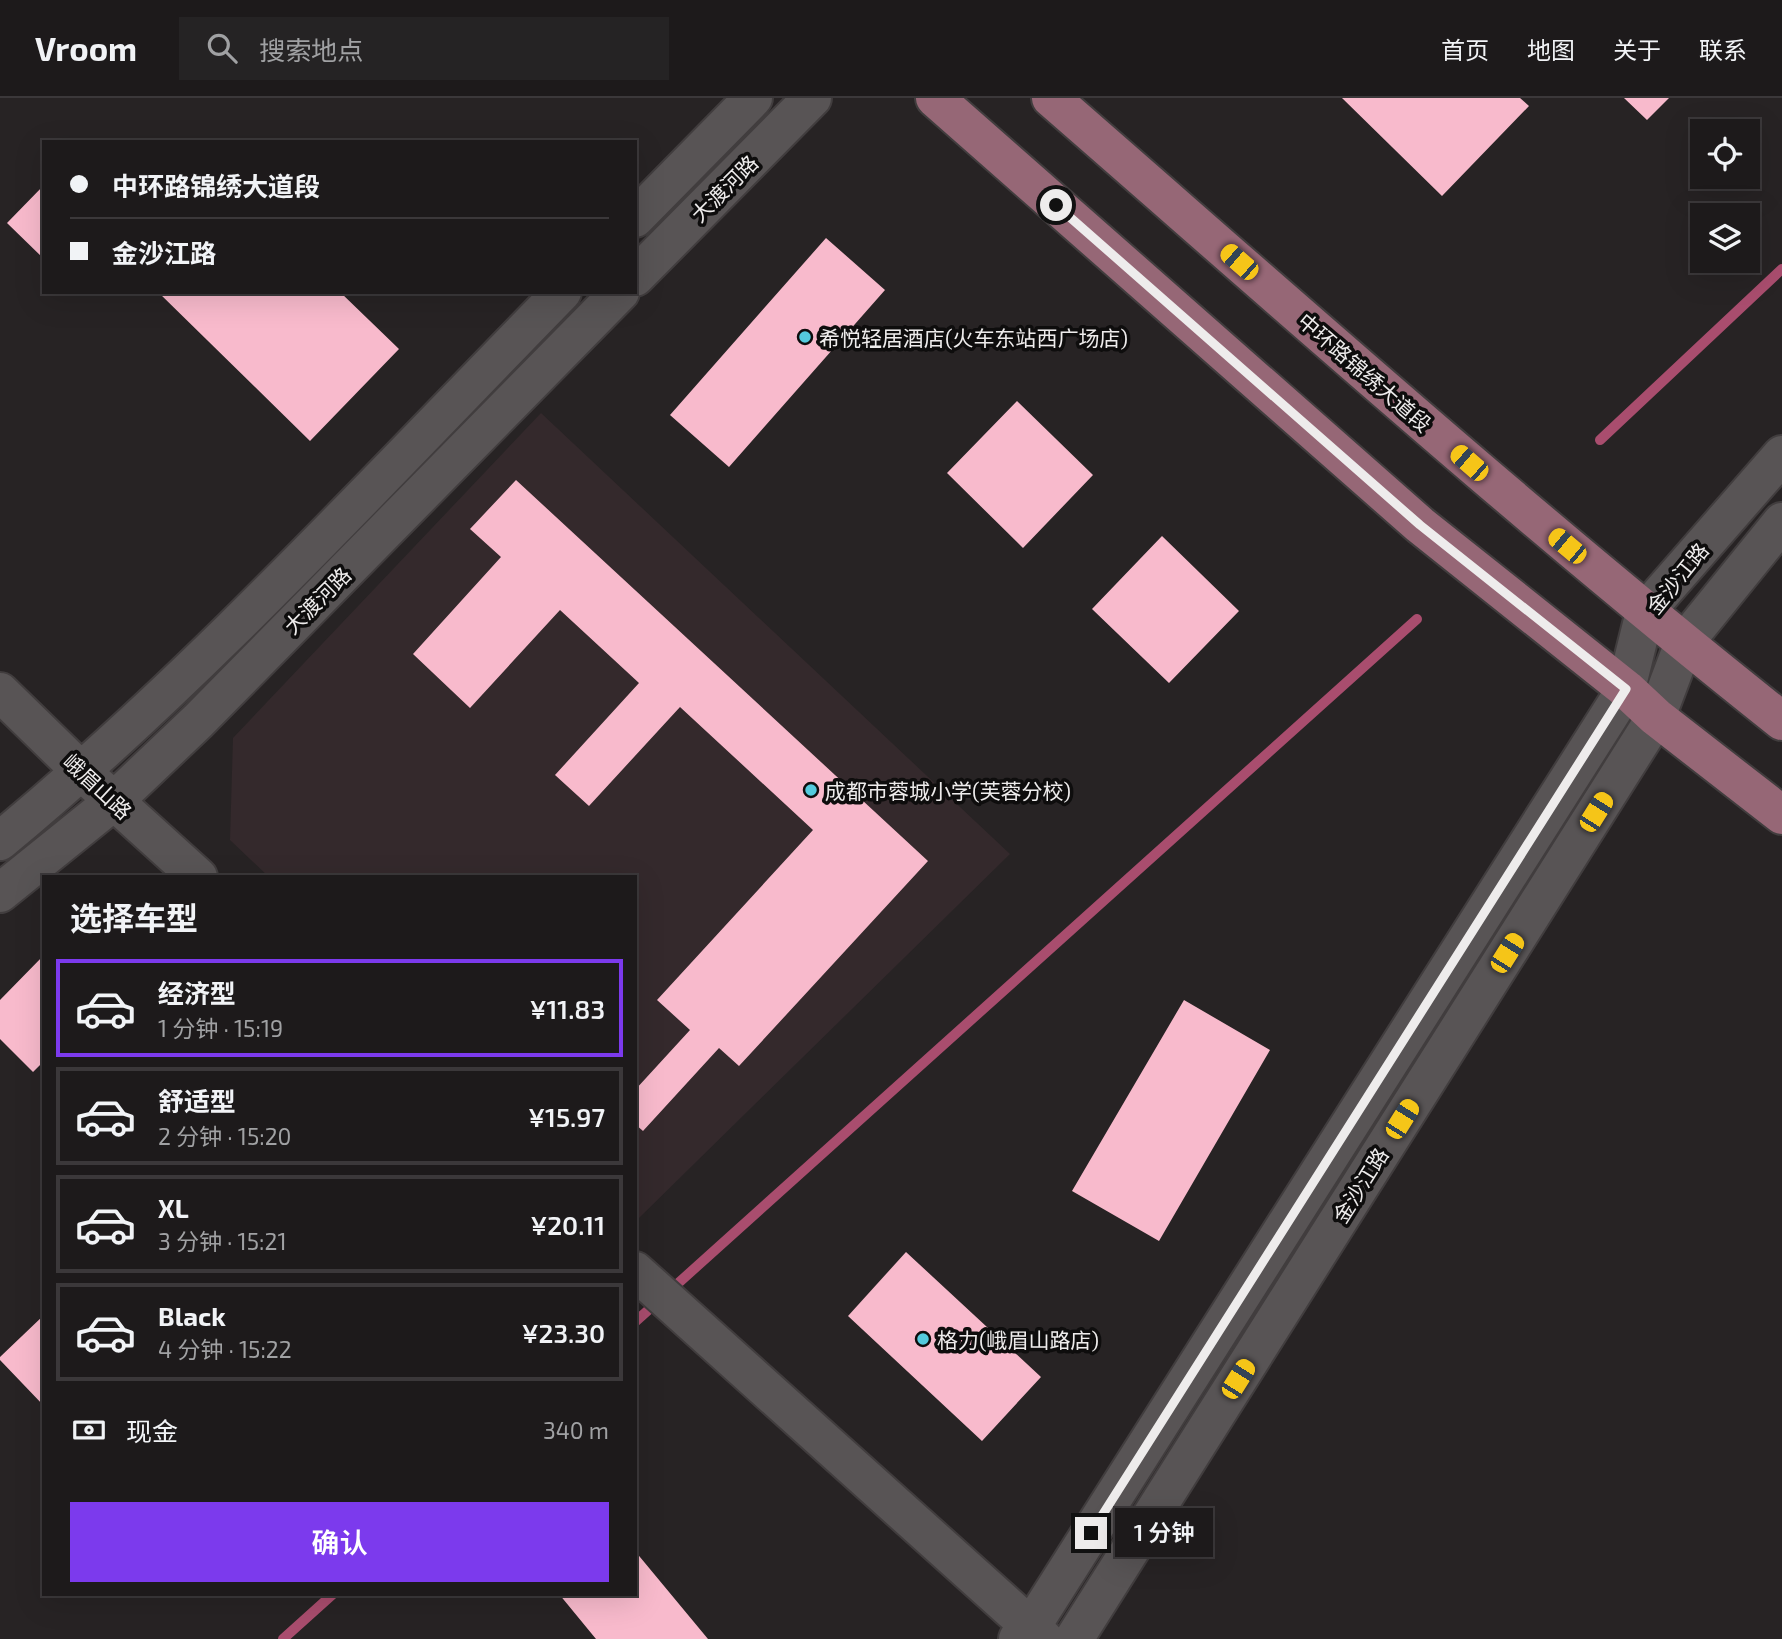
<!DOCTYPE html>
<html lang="zh">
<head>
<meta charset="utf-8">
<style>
  body { margin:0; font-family:"Exo 2","Noto Sans SC",sans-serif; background:#252324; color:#f1f3f6; height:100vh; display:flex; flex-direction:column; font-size:26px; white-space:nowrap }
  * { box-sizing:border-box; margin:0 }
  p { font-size:23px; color:#a0a1a3 }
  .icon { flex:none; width:38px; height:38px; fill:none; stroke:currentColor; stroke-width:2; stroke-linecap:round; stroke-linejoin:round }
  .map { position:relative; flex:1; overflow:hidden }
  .side { position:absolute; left:42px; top:777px; width:595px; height:721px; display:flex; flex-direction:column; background:#1d1a1b; border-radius:0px; box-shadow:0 7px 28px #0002,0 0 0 2px #3b383a }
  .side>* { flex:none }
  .hud { position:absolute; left:42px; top:42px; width:595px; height:154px; border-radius:0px; box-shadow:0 7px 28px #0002,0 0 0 2px #3b383a; display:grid; align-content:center; height:154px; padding:0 28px; background:#1d1a1b }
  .tools { position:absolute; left:1690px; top:21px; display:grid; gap:14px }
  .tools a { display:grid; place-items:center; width:70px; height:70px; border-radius:0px; background:#1d1a1b; box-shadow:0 7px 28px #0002,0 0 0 2px #3b383a; font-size:35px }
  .end { position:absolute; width:32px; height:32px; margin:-16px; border:9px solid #eeecec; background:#111; box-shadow:0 0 0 4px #111 }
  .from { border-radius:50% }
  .bubble { position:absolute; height:49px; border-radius:0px; background:#1d1a1b; box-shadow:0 7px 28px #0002,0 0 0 2px #3b383a; font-size:23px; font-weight:600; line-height:49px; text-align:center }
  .car { position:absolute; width:21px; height:42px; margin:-21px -10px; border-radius:9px; box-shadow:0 0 5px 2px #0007; background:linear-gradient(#f5c518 24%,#345 0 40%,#f5c518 0 76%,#345 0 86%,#f5c518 0) }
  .hud b { display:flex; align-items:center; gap:24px; height:66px; font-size:26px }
  .hud b+b { border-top:2px solid #3b383a }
  .hud i { width:18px; height:18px; background:#f1f3f6 }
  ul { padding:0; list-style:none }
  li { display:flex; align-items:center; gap:21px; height:98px; margin:0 14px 10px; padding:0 14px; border:4px solid #3b383a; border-radius:0px }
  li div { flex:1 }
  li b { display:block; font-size:26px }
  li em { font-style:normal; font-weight:600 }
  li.active { border-color:#7c3aed }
  li>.icon { width:63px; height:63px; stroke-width:1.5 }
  h2 { padding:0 28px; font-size:32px; line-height:84px }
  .pay { display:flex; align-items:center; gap:18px; height:77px; padding:0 28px; font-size:26px }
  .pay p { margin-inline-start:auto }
  .primary-button { display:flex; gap:14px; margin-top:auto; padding:14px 28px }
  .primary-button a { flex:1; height:80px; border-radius:0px; background:#7c3aed; color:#fff; font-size:28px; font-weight:600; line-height:80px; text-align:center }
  header { display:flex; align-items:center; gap:42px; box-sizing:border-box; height:98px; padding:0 35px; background:#1d1a1b; border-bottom:2px solid #3b383a }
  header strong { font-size:33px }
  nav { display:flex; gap:38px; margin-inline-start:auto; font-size:24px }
  .search { width:490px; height:63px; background:#252324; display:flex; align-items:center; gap:18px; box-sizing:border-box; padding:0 24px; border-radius:0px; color:#a0a1a3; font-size:26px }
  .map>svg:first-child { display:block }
  .built { fill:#34292c }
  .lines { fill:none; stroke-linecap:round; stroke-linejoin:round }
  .stream { stroke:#a94d6e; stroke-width:10 }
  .building { fill:#f8bacc }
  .tertiary-casing { stroke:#413d3e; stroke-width:42 }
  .primary-casing { stroke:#413d3e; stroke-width:42 }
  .tertiary { stroke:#585455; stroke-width:38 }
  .primary { stroke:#966776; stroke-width:38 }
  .route { stroke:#eeecec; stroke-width:9 }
  .poi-dot { fill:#54cadd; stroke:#0e0d0d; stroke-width:2.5 }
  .labels { text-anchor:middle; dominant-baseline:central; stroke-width:7; stroke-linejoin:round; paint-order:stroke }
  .street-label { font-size:21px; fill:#eeecec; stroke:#0e0d0d }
  .poi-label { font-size:21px; fill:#eeecec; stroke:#0e0d0d; text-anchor:start }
</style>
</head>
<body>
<header>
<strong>Vroom</strong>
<div class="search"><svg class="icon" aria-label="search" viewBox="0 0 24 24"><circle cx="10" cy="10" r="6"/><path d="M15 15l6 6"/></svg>搜索地点</div>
<nav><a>首页</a><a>地图</a><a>关于</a><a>联系</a></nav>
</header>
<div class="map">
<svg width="1782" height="1541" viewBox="0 0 1782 1541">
  <rect width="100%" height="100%" fill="#272324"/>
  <path class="built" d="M541,315L1010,756L639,1120L635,1117V779H269L230,742L233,640Z"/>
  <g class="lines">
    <path class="stream" d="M1600,342L1782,171
      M635,1224L1417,521
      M283,1541L333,1496"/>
  </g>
  <path class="building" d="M1342,0H1520L1529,8L1442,98Z
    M1624,0H1669L1647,22Z
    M44,87V161L7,125Z
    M826,140L885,192L729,369L670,317Z
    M158,194H340L399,251L310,343Z
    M1017,303L1093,377L1023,450L947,375Z
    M516,382L928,763L739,968L719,950L643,1033L635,1026V992L690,932L657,902L813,732L680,609L589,708L555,677L639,585L560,512L470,610L413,556L501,459L470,431Z
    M1162,438L1239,513L1169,585L1092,511Z
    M44,857V963L33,974L0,941V902Z
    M1184,902L1270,952L1159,1143L1072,1093Z
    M906,1154L1041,1279L982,1343L848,1218Z
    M44,1217V1308L0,1262V1259Z
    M635,1453L708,1541H596L559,1496H635Z"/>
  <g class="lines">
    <defs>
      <path id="tertiary" d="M635,120L753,0
        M635,179L812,0
        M0,594L82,674L198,779
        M0,743C201,576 379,381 562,194
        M0,795L114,703L198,623L620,194
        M635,1173L1044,1541
        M1018,1541L1031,1529L1626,591L1645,514L1782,357
        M1074,1541L1656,619L1684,545L1782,424"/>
      <path id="primary" d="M935,0L1420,427L1626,591L1656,619L1782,717
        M1051,0C1292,210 1531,424 1782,623"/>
    </defs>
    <use href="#tertiary" class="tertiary-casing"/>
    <use href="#primary" class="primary-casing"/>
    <use href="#tertiary" class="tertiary"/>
    <use href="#primary" class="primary"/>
  </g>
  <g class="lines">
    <path class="route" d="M1056,107L1420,427L1626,591L1091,1435"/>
  </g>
  <g class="poi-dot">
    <circle cx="805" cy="239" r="7"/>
    <circle cx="811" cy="692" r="7"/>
    <circle cx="923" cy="1241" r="7"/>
  </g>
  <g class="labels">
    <g class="street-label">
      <text transform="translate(724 90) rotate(-45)">大渡河路</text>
      <text transform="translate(1365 274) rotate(41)">中环路锦绣大道段</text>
      <text transform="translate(1677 480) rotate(-51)">金沙江路</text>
      <text transform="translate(317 502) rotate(-45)">大渡河路</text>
      <text transform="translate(98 688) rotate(43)">峨眉山路</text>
      <text transform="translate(1360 1087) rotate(-58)">金沙江路</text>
    </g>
    <g class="poi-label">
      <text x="819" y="239">希悦轻居酒店(火车东站西广场店)</text>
      <text x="825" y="692">成都市蓉城小学(芙蓉分校)</text>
      <text x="937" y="1241">格力(峨眉山路店)</text>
    </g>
  </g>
</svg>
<div class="tools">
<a><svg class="icon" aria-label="locate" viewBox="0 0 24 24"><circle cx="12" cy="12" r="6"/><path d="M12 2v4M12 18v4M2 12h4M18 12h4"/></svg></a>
<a><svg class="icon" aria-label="layers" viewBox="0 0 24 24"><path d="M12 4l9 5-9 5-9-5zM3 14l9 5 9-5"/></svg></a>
</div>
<i class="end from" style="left:1056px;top:107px"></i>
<i class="end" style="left:1091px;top:1435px"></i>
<div class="bubble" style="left:1115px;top:1410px;width:98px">1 分钟</div>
<i class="car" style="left:1239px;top:164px;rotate:311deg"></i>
<i class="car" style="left:1469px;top:365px;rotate:311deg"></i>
<i class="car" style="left:1567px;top:448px;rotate:310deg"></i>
<i class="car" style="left:1596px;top:714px;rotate:32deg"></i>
<i class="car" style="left:1507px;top:855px;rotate:32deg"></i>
<i class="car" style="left:1402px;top:1021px;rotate:32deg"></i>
<i class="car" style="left:1238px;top:1281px;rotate:32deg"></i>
<div class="hud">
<b><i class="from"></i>中环路锦绣大道段</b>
<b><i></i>金沙江路</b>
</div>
<section class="side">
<h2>选择车型</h2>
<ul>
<li class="active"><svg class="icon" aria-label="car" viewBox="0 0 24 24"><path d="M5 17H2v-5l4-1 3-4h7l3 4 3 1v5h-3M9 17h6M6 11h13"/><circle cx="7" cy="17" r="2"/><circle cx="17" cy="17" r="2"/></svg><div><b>经济型</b><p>1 分钟 · 15:19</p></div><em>¥11.83</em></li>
<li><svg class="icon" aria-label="car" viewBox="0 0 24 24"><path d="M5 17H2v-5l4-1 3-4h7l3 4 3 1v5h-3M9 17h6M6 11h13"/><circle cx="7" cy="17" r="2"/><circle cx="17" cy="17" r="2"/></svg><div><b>舒适型</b><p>2 分钟 · 15:20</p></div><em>¥15.97</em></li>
<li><svg class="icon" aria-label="car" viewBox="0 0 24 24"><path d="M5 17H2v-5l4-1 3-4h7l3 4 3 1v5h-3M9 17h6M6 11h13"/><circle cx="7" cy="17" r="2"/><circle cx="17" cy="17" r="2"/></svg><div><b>XL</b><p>3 分钟 · 15:21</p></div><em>¥20.11</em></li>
<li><svg class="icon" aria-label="car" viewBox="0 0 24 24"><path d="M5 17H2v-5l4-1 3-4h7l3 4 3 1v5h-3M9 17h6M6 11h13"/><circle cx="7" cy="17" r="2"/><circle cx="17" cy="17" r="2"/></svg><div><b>Black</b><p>4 分钟 · 15:22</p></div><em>¥23.30</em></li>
</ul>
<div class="pay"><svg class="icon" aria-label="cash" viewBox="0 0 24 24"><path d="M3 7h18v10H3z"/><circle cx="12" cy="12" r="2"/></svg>现金<p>340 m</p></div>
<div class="primary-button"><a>确认</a></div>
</section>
</div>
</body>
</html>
